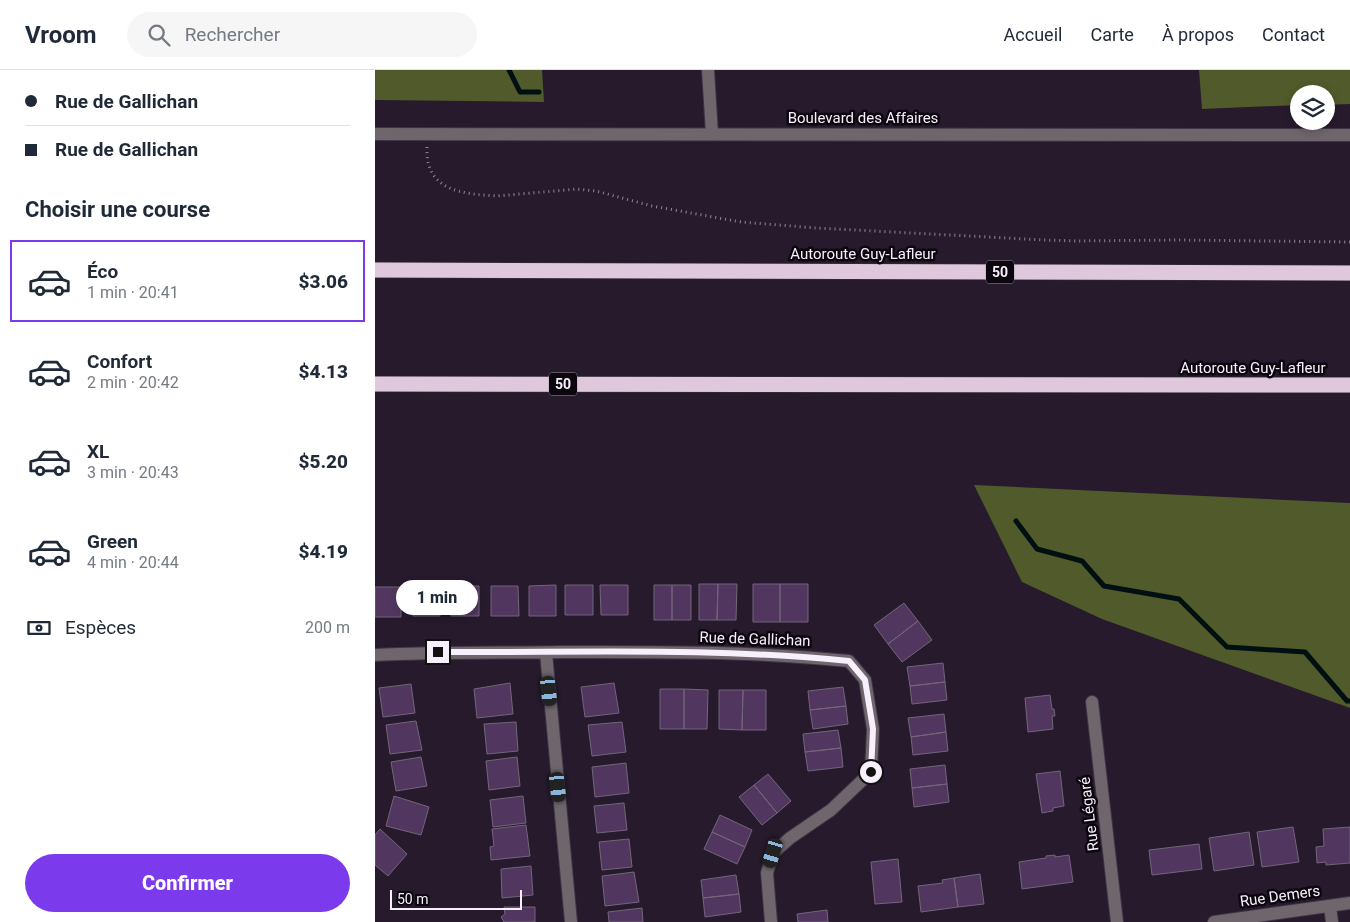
<!DOCTYPE html>
<html lang="fr">
<head>
<meta charset="utf-8">
<style>
  body { margin:0; font-family:Roboto,sans-serif; background:#f6f6f7; color:#1f2937; height:100vh; display:flex; flex-direction:column; font-size:19px; white-space:nowrap }
  * { box-sizing:border-box; margin:0 }
  p { font-size:16px; color:#747a83 }
  .icon { flex:none; width:28px; height:28px; fill:none; stroke:currentColor; stroke-width:2; stroke-linecap:round; stroke-linejoin:round }
  .map { position:relative; flex:1; overflow:hidden }
  .details { display:flex; flex-direction:column; background:#fff; width:375px }
  .details>* { flex:none }
  .guide { display:grid; align-content:center; height:110px; padding:0 25px; background:#fff }
  .controls { position:absolute; left:915px; top:15px; display:grid; gap:10px }
  .controls a { display:grid; place-items:center; width:45px; height:45px; border-radius:50%; background:#fff; box-shadow:0 2px 8px #0003; font-size:25px }
  .scale { position:absolute; left:15px; bottom:12px; width:132px; box-sizing:border-box; padding-left:5px; border:2px solid #f7effb; border-top:0; font-size:14px; line-height:18px; white-space:nowrap; color:#f7effb; -webkit-text-stroke:4px #0c070f; paint-order:stroke }
  .end { position:absolute; width:22px; height:22px; margin:-11px; border:6px solid #f7effb; background:#111; box-shadow:0 0 0 2px #111 }
  .from { border-radius:50% }
  .bubble { position:absolute; height:35px; border-radius:18px; background:#fff; box-shadow:0 2px 8px #0003; font-size:16px; font-weight:800; line-height:35px; text-align:center }
  .car { position:absolute; width:15px; height:30px; margin:-15px -8px; border-radius:6px; box-shadow:0 0 4px 1px #0007; background:linear-gradient(#222 24%,#8ab4d8 0 40%,#222 0 76%,#8ab4d8 0 86%,#222 0) }
  .guide b { display:flex; align-items:center; gap:18px; height:48px; font-size:19px }
  .guide b+b { border-top:1px solid #e0e1e3 }
  .guide i { width:12px; height:12px; background:#1f2937 }
  ul { padding:0; list-style:none }
  li { display:flex; align-items:center; gap:15px; height:82px; margin:0 10px 8px; padding:0 15px; border:2px solid transparent; border-radius:0px }
  li div { flex:1 }
  li b { display:block; font-size:19px }
  li em { font-style:normal; font-weight:800 }
  li.selected { border-color:#7c3aed }
  li>.icon { width:45px; height:45px; stroke-width:1.5 }
  h2 { padding:0 25px; font-size:22px; line-height:60px }
  .pay { display:flex; align-items:center; gap:12px; height:55px; padding:0 25px; font-size:19px }
  .pay p { margin-inline-start:auto }
  .button { display:flex; gap:10px; margin-top:auto; padding:10px 25px }
  .button a { flex:1; height:58px; border-radius:30px; background:#7c3aed; color:#fff; font-size:20px; font-weight:800; line-height:58px; text-align:center }
  header { display:flex; align-items:center; gap:30px; box-sizing:border-box; height:70px; padding:0 25px; background:#fff; border-bottom:1px solid #e0e1e3 }
  header strong { font-size:24px }
  nav { display:flex; gap:28px; margin-inline-start:auto; font-size:18px }
  .search { width:350px; height:45px; background:#f6f6f7; display:flex; align-items:center; gap:12px; box-sizing:border-box; padding:0 18px; border-radius:28px; color:#747a83; font-size:19px }
  main { display:flex; flex:1; min-height:0 }
  .map>svg:first-child { display:block }
  .forest { fill:#505a2a }
  .lines { fill:none; stroke-linecap:round; stroke-linejoin:round }
  .stream { stroke:#000f12; stroke-width:5 }
  .building { fill:#51375f; stroke:#73657a }
  .minor-casing { stroke:#3f3445; stroke-width:14 }
  .motorway-casing { stroke:#3f3445; stroke-width:16 }
  .path { stroke:#928897; stroke-width:3; stroke-dasharray:1 4; stroke-linecap:butt }
  .minor { stroke:#6f656d; stroke-width:12 }
  .motorway { stroke:#dfc8dc; stroke-width:15 }
  .route { stroke:#f7effb; stroke-width:6 }
  .labels { text-anchor:middle; dominant-baseline:central; stroke-width:5; stroke-linejoin:round; paint-order:stroke }
  .shield { fill:#0c070f; stroke:#b0a9b4; stroke-width:1 }
  .shield-label { font-size:14px; font-weight:bold; fill:#f7effb }
  .street-label { font-size:15px; fill:#f7effb; stroke:#0c070f }
</style>
</head>
<body>
<header>
<strong>Vroom</strong>
<div class="search"><svg class="icon" aria-label="search" viewBox="0 0 24 24"><circle cx="10" cy="10" r="6"/><path d="M15 15l6 6"/></svg>Rechercher</div>
<nav><a>Accueil</a><a>Carte</a><a>À propos</a><a>Contact</a></nav>
</header>
<main>
<section class="details">
<div class="guide">
<b><i class="from"></i>Rue de Gallichan</b>
<b><i></i>Rue de Gallichan</b>
</div>
<h2>Choisir une course</h2>
<ul>
<li class="selected"><svg class="icon" aria-label="car" viewBox="0 0 24 24"><path d="M5 17H2v-5l4-1 3-4h7l3 4 3 1v5h-3M9 17h6M6 11h13"/><circle cx="7" cy="17" r="2"/><circle cx="17" cy="17" r="2"/></svg><div><b>Éco</b><p>1 min · 20:41</p></div><em>$3.06</em></li>
<li><svg class="icon" aria-label="car" viewBox="0 0 24 24"><path d="M5 17H2v-5l4-1 3-4h7l3 4 3 1v5h-3M9 17h6M6 11h13"/><circle cx="7" cy="17" r="2"/><circle cx="17" cy="17" r="2"/></svg><div><b>Confort</b><p>2 min · 20:42</p></div><em>$4.13</em></li>
<li><svg class="icon" aria-label="car" viewBox="0 0 24 24"><path d="M5 17H2v-5l4-1 3-4h7l3 4 3 1v5h-3M9 17h6M6 11h13"/><circle cx="7" cy="17" r="2"/><circle cx="17" cy="17" r="2"/></svg><div><b>XL</b><p>3 min · 20:43</p></div><em>$5.20</em></li>
<li><svg class="icon" aria-label="car" viewBox="0 0 24 24"><path d="M5 17H2v-5l4-1 3-4h7l3 4 3 1v5h-3M9 17h6M6 11h13"/><circle cx="7" cy="17" r="2"/><circle cx="17" cy="17" r="2"/></svg><div><b>Green</b><p>4 min · 20:44</p></div><em>$4.19</em></li>
</ul>
<div class="pay"><svg class="icon" aria-label="cash" viewBox="0 0 24 24"><path d="M3 7h18v10H3z"/><circle cx="12" cy="12" r="2"/></svg>Espèces<p>200 m</p></div>
<div class="button"><a>Confirmer</a></div>
</section>
<div class="map">
<svg width="975" height="852" viewBox="0 0 975 852">
  <rect width="100%" height="100%" fill="#261a2c"/>
  <path class="forest" d="M0,0H167L169,32L0,30Z
    M824,0H975V34L951,35V24H924V35L827,39Z
    M599,415L975,433V638L727,549L647,512Z"/>
  <g class="lines">
    <path class="stream" d="M134,0L145,22H164
      M641,451L662,479L707,491L729,516L804,529L852,577L930,582L972,631H975"/>
  </g>
  <path class="building" d="M324,514H343L342,550H324Z
    M343,514H362L361,550H342Z
    M378,514H405V552H378Z
    M405,514H433V552H405Z
    M181,515V546H154V516Z
    M190,515H218V545H190Z
    M225,515H253V545H226Z
    M279,515H297V550H279Z
    M297,515H316V550H297Z
    M37,516H65V546H38Z
    M76,516H104V546H76Z
    M116,516H143L144,546H116Z
    M0,517H26V547H0Z
    M529,533L543,551L513,574L499,555Z
    M543,551L557,570L527,592L513,574Z
    M568,593L570,612L535,616L532,597Z
    M570,612L572,630L537,634L535,616Z
    M135,613L138,644L102,648L99,619Z
    M239,613L244,643L210,647L206,617Z
    M36,614L40,643L8,647L4,618Z
    M468,617L471,636L435,640L433,621Z
    M285,619H309V659H285Z
    M309,619L333,620L332,659H309Z
    M344,620H368L367,660L344,659Z
    M368,620H391V660H367Z
    M675,625L677,639H679L680,646H677L678,659L653,662L650,628Z
    M471,636L473,654L438,659L435,640Z
    M569,644L571,662L536,667L533,648Z
    M41,651L47,680L15,684L11,655Z
    M141,652L143,681L112,684L109,654Z
    M247,652L251,682L217,686L213,655Z
    M463,660L466,678L430,682L428,664Z
    M571,662L573,681L538,685L536,667Z
    M466,678L468,697L433,701L430,682Z
    M46,687L52,716L21,721L16,692Z
    M142,687L145,716L114,720L111,691Z
    M251,693L254,723L220,727L217,697Z
    M570,695L572,714L537,718L535,699Z
    M685,701L689,736L678,738V741L667,743L661,704Z
    M393,704L416,731L402,743L379,715Z
    M572,714L574,732L539,737L537,718Z
    M379,715L402,743L387,755L364,727Z
    M19,726L54,737L46,765L11,756Z
    M148,726L151,753L118,757L115,730Z
    M249,733L252,760L222,763L219,736Z
    M345,745L377,760L370,777L337,762Z
    M151,755L155,786L116,790L115,777L119,776L117,759Z
    M918,757L924,792L887,797L882,762Z
    M975,757V793L951,795V792L942,793L941,777L949,776L948,759Z
    M5,759L32,784L13,806L0,795V765Z
    M337,762L370,777L362,794L329,779Z
    M874,762L879,795L839,801L834,768Z
    M254,769L257,797L227,800L224,772Z
    M824,774L827,799L777,805L774,780Z
    M680,785V787L694,785L698,812L647,819L644,792L671,788V786Z
    M523,789L527,832L500,834L496,792Z
    M156,796L158,825L127,828L126,799Z
    M259,802L264,832L230,836L227,806Z
    M605,804L609,834L583,837L579,808Z
    M361,805L364,824L328,828L326,810Z
    M579,808L583,837L546,842L543,816L568,813L567,810Z
    M364,824L366,842L330,847L328,828Z
    M129,837H160V852H129L126,847L130,844Z
    M267,838L268,852H234L233,842Z
    M452,840L453,852H423L422,844Z"/>
  <g class="lines">
    <defs>
      <path id="minor" d="M333,0L337,64
        M0,64L975,65
        M171,583L196,852
        M0,585C62,582 124,583 186,582C282,582 378,581 474,591L490,610L498,659L496,702L456,740L415,768L398,783L392,803L396,852
        M717,632L742,852
        M955,836L957,852
        M839,852L975,833"/>
      <path id="motorway" d="M0,200L975,203
        M0,314L975,315"/>
    </defs>
    <use href="#minor" class="minor-casing"/>
    <use href="#motorway" class="motorway-casing"/>
    <path class="path" d="M52,77C50,121 87,124 122,126L202,119L221,121L277,136L366,152L441,158L670,170L701,171L803,170L975,172"/>
    <use href="#minor" class="minor"/>
    <use href="#motorway" class="motorway"/>
  </g>
  <g class="lines">
    <path class="route" d="M63,582C200,583 337,577 474,591L490,610L498,659L496,702"/>
  </g>
  <g class="labels">
    <g class="shield">
      <rect x="611" y="190.5" width="28" height="23" rx="4"/>
      <rect x="174" y="302.5" width="28" height="23" rx="4"/>
    </g>
    <g class="shield-label">
      <text x="625" y="202">50</text>
      <text x="188" y="314">50</text>
    </g>
    <g class="street-label">
      <text x="488" y="48">Boulevard des Affaires</text>
      <text x="488" y="184">Autoroute Guy-Lafleur</text>
      <text x="878" y="298">Autoroute Guy-Lafleur</text>
      <text transform="translate(380 569) rotate(2)">Rue de Gallichan</text>
      <text transform="translate(714 744) rotate(-97)">Rue Légaré</text>
      <text transform="translate(905 826) rotate(-8)">Rue Demers</text>
    </g>
  </g>
</svg>
<div class="controls">
<a><svg class="icon" aria-label="layers" viewBox="0 0 24 24"><path d="M12 4l9 5-9 5-9-5zM3 14l9 5 9-5"/></svg></a>
</div>
<div class="scale">50 m</div>
<i class="end from" style="left:496px;top:702px"></i>
<i class="end" style="left:63px;top:582px"></i>
<div class="bubble" style="left:21px;top:510px;width:82px">1 min</div>
<i class="car" style="left:174px;top:621px;rotate:174deg"></i>
<i class="car" style="left:183px;top:717px;rotate:174deg"></i>
<i class="car" style="left:398px;top:783px;rotate:197deg"></i>
</div>
</main>
</body>
</html>
